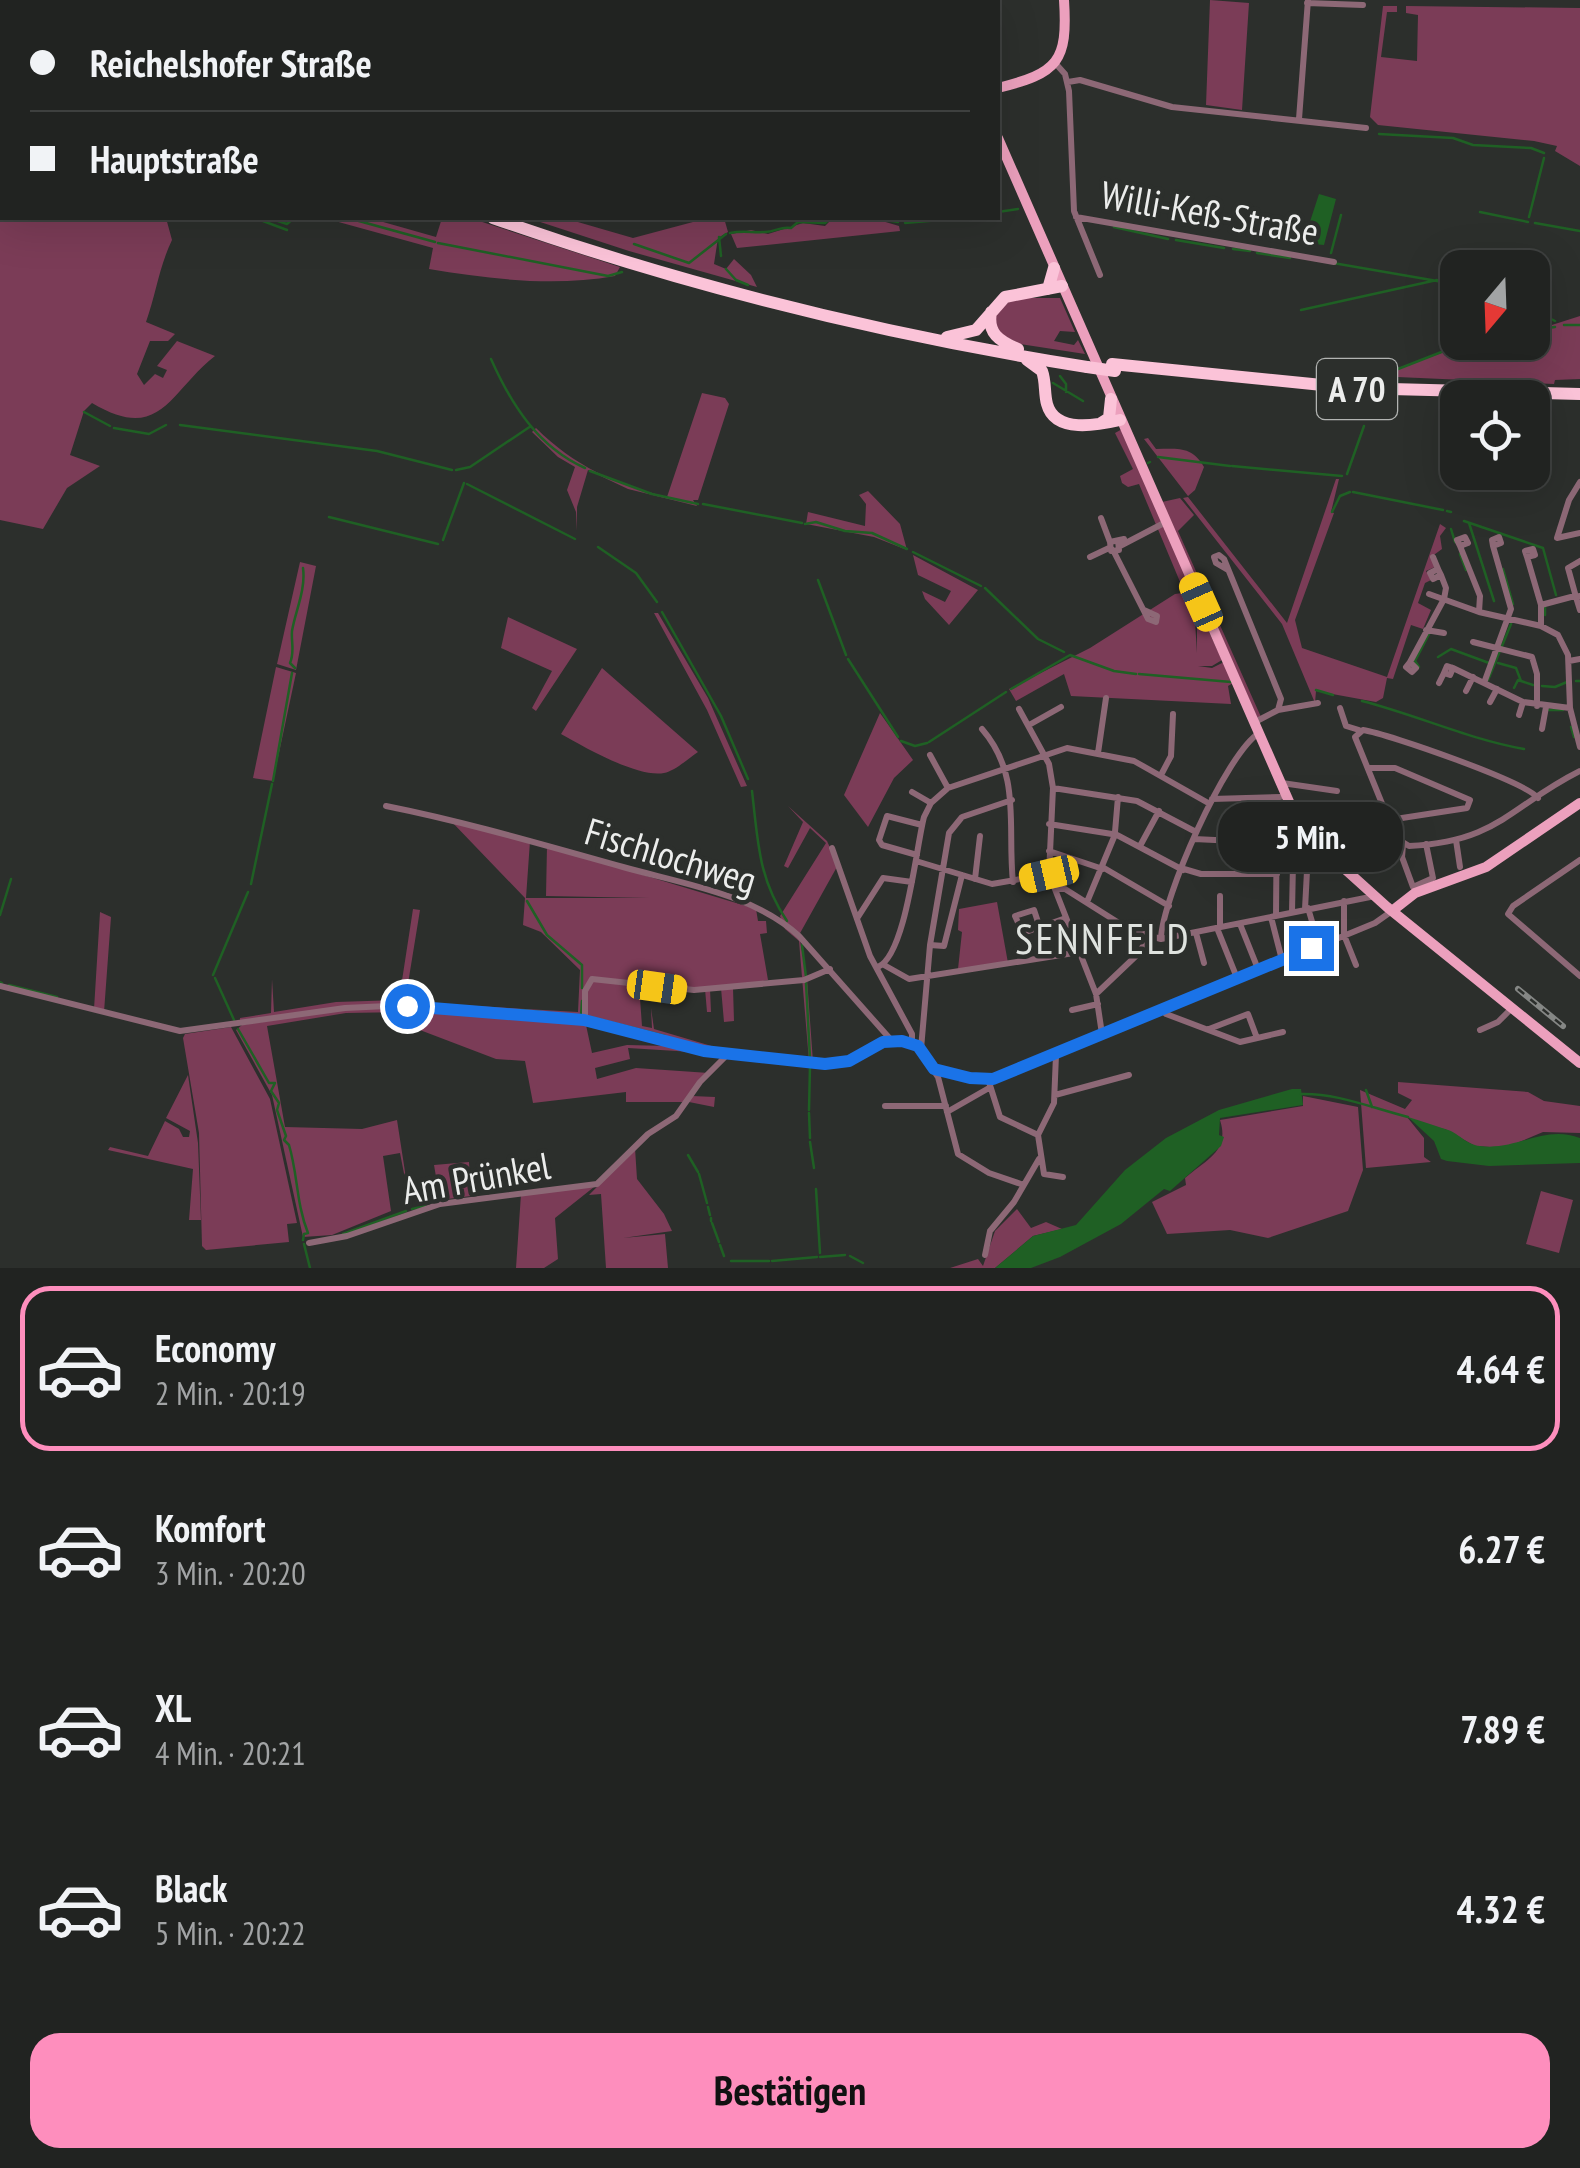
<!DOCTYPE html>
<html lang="de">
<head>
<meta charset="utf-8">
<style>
  body { margin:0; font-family:"PT Sans Narrow",sans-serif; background:#292b2a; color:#f1f3f6; height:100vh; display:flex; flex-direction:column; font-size:38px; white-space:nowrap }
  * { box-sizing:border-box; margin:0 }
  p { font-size:32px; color:#a2a4a5 }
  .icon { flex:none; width:55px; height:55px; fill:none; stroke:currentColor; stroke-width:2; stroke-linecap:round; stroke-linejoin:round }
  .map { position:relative; height:1268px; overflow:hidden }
  .side { display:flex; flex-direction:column; background:#212321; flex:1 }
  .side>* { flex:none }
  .hud { position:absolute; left:0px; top:0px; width:1000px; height:220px; box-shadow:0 10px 40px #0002,0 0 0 2px #3e403f; display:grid; align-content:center; height:220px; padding:0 30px; background:#212321 }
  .needle { width:65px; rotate:199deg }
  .controls { position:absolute; left:1440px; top:250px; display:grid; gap:20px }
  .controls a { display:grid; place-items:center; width:110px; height:110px; border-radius:20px; background:#212321; box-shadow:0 10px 40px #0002,0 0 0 2px #3e403f; font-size:50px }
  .end { position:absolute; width:45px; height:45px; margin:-22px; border:12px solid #1a73e8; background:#fff; box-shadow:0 0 0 5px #fff }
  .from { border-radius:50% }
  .bubble { position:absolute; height:70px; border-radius:30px; background:#212321; box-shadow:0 10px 40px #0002,0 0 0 2px #3e403f; font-size:32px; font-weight:700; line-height:70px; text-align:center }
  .car { position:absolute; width:30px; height:60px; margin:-30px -15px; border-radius:12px; box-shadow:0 0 8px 2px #0007; background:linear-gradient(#f5c518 24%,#345 0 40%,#f5c518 0 76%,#345 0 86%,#f5c518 0) }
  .hud b { display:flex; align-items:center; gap:35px; height:95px; font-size:38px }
  .hud b+b { border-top:2px solid #3e403f }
  .hud i { width:25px; height:25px; background:#f1f3f6 }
  ul { padding:18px 0 0; list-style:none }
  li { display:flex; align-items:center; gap:30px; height:165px; margin:0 20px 15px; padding:0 10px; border:5px solid transparent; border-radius:30px }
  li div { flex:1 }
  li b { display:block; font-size:38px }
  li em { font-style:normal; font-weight:700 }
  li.active { border-color:#fe8ebd }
  li>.icon { width:90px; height:90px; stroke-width:1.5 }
  .primary-button { display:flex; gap:20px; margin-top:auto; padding:20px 30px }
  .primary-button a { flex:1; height:115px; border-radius:30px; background:#fe8ebd; color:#111; font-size:40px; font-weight:700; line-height:115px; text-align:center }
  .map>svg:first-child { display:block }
  .green { fill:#7b3c57; fill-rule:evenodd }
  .water { fill:#1f6024 }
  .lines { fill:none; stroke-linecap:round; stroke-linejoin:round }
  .stream { stroke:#1f6024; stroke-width:2.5 }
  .minor { stroke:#8d6876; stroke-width:6 }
  .major { stroke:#eca0bd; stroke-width:10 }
  .highway { stroke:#fbc3d8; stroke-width:12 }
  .rail-casing { stroke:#858785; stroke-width:6 }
  .rail { stroke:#2c2f2c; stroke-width:2.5; stroke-dasharray:8; stroke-linecap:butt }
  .highway-bridge { stroke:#fbc3d8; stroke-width:12 }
  .route { stroke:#1a73e8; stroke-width:12 }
  .labels { text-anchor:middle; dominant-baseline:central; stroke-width:9; stroke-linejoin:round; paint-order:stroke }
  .shield { fill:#2c2f2c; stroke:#b2b4b2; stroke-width:2.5 }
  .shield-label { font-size:35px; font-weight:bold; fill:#ecedec }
  .street-label { font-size:38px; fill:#ecedec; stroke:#2c2f2c }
  .quarter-label { font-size:42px; letter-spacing:2.5px; fill:#dfe3df; stroke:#2c2f2c }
</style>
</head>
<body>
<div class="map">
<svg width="1580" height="1268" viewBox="0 0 1580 1268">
  <rect width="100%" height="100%" fill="#2c2f2c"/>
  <path class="green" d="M1210,0L1249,3L1242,110L1206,105Z
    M1383,6H1397V12H1387L1381,57L1417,61L1418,15L1406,13V6L1580,8V166L1555,151L1557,146L1534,141L1378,125L1370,117Z
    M0,218H166L172,240C159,267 156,294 146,322L175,334L168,341H150L137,374L144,385L155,374L163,378L167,370L157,366L177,341L215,356C169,392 161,444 92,403L84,411L70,455L100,466L67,488L43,529L0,520Z
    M324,218H369L436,237L442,218H470L620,267L615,276C554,287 489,279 429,269L433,248Z
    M528,218H564L633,238L708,218H724L728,232L718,238L714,264L726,269L734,259L751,275L757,287L629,251Z
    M833,218H872L899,226L900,231L737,248L731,234L751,230L768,234L803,223L825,226Z
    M1024,298H1060L1075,332L1060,331L1054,341L1074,345L1078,340L1085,354L1020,344L997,332L994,316L1008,302Z
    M1580,316V379L1555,380L1554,384L1375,376L1470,343L1532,342L1533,331Z
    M702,393L725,398L729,404L698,500H693L697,506L628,489L588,470L577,507V531L576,512L567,490L575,467L558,457L532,432L536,428C574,466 615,484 667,497Z
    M1124,428L1193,585L1183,589L1139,484L1128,487L1122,483L1120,476L1133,469L1115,433Z
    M1148,438L1156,449C1178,449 1192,446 1204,467L1195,490L1188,496L1144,439Z
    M1336,479H1339L1331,512L1334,513L1295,620L1302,648L1387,677L1440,524L1446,528L1440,536L1442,549L1431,557L1435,567L1426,571L1431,580L1425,583L1418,603L1431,610L1423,629L1411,625L1393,679L1387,678L1383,698L1376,702L1316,691L1315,703L1282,624L1183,498L1188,497L1287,623Z
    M868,491L900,524L907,550L874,537L806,524L808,512L865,526L866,504L859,495Z
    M1180,498L1194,515L1178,531L1261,717H1257L1162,502Z
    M913,555L978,590L949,625L925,599L922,591L945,602L951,591L918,575Z
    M300,562L316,566L296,670L277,664Z
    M1189,592L1194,605L1197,653V606L1222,660L1212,666H1198L1212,668L1224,662L1233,683L1228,686L1231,704L1071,696L1064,674L1016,701L1009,689L1090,648L1175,594Z
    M658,613L708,698L747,786L741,787L707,710L654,613Z
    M508,617L577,649L536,711L532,708L552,671L501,648Z
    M276,667L296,673L273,781L253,778Z
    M602,668L698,752C689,758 675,771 664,773C638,778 584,747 561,734Z
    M880,713L913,760L894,778L868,827L844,795Z
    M788,806L827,841L838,865L799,935L807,979L813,1062L809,1061L799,941L785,929L780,916L826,843L810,828L788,868L784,866L803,822Z
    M451,821L530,841L526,898H649L546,896L547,846L756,909L758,921H766L767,933L760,934L768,980L733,988L734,1021L724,1022L721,988L710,989L711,1012H707L705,989L639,984L642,1026L652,1028L651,1008L654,1029L725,1050V1054L628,1048L630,1059L595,1068L597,1079L636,1068L709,1073L692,1096L715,1097L714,1107L689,1102H626V1092L533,1103L525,1061L496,1059L412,1027L409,1012H432L410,1010L402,1004L240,1021V1018L271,1013L272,979L274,1012L336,1002L399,1000L413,909L420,910L405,1002L578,1012L580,970L541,932L523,925L525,898ZM586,1025L667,1046L627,1045L592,1053Z
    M997,902L1008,963L958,969L962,932L958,930L959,909Z
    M100,912L111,917L104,1012L94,1009Z
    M404,1008L405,1012L346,1013L267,1026L285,1127L362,1129L397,1120L410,1204L400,1153L383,1156L391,1211L332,1235L303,1237L272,1095L236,1030L242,1025L345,1009Z
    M231,1027L270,1099L297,1223L287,1224L289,1242L206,1250L202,1246L199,1133L183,1038L185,1034Z
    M188,1075L198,1143L201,1220H189L193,1169L108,1150L110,1147L148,1156L165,1121L179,1129L183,1137H189L190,1131L166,1118Z
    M1398,1082L1528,1092L1544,1101L1580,1106V1133L1543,1132L1505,1148L1475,1146L1445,1129L1433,1128L1407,1117L1424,1138V1157L1431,1162L1366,1168L1360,1090L1405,1109L1412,1100L1398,1093Z
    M1303,1096L1358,1107L1363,1170L1348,1211L1268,1238L1230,1230L1167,1234L1152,1202L1186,1185L1185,1178C1207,1159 1230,1151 1220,1120L1303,1106Z
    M635,1148L637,1179L664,1214L672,1231L623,1238L665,1234L668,1268H606L601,1194L589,1195Z
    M469,1162L471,1196L440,1200L434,1165Z
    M594,1187L555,1218L558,1259L544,1268H516L521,1194Z
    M1541,1191L1573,1200L1559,1253L1526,1244Z
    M1017,1209L1031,1228L1046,1222L1062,1229L1033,1236L995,1268H950L978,1259L983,1266L995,1231Z"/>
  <path class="water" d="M1319,194L1336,199L1324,245L1303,243Z
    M1292,1089H1301L1303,1105L1220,1118L1219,1135L1224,1137L1221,1146L1170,1191L1164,1189L1121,1224L1060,1257L1031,1268H995L1033,1236L1076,1225L1125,1170L1166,1138L1219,1110Z
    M1408,1117C1421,1121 1433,1125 1445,1129C1458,1132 1466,1145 1480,1146C1517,1151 1544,1124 1580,1138V1163L1489,1166L1447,1161L1441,1159L1434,1141Z"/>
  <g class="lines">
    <path class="stream" d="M43,0L47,2
      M0,96L2,97
      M1379,134L1453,138L1473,145L1531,148L1544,153
      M998,212L1018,209
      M1480,212L1528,222
      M1529,217L1544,158
      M255,218L287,230
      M269,218L287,224L294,218
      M348,218L435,242
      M873,218L898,222
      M905,223L964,218
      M1535,223L1580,231
      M1114,227L1168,239
      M730,233C744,230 752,233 765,232C776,232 780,226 791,228L798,222L825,223L831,218
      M719,237L721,256
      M1176,240L1224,248
      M438,243L608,276L622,272
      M634,244L689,263L726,234
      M1233,249L1250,251
      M1257,253L1290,258
      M1331,253L1341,215
      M1333,263L1443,282
      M726,269L736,280L748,285
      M1450,283L1458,285
      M1532,309L1555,321
      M1301,310L1437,280
      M1564,325H1580
      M1532,330L1555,327
      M491,359C511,404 538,447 585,468
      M1060,376L1066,384V392
      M1375,378L1467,342
      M1053,383L1083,401
      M84,412L110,426
      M180,425L377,451L452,470
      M114,428L149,434L166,425
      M1158,457L1230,466
      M1148,463L1150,462
      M1232,466L1342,476
      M456,470L470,467L531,426
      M590,471L652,494L698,504
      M1347,474L1364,426
      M467,484L575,539
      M1353,492L1443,510
      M703,504L802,523
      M1447,511L1451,512
      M1332,512L1340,496L1350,492
      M329,517L438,544
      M1464,521L1543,548L1556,595
      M1469,523L1494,601
      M805,524L816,522L845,531L872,533L907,549
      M1451,529L1455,542
      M443,540L464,483
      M598,547L636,573L657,602
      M913,552L981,586
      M1460,554L1466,570
      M1503,569L1513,604
      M818,580L846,655
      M985,588L1038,639L1064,652
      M1545,606V615
      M662,612L721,716L748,779
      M1438,657L1451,649L1489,663
      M848,659L898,737
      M1498,663L1516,668L1521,681L1533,685
      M1419,667L1415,661L1429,634
      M295,668L290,663C295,651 291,643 292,631C295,612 306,590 303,568
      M1139,674L1231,682
      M1488,680L1511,624
      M1576,681H1580
      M1542,686L1555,687L1567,682
      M1514,688L1518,680L1521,681
      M1011,689L1070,655L1114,671L1136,674
      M1316,690L1333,695
      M1362,701C1417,715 1468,739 1524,749
      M1549,710H1563
      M1571,727L1574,737
      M901,741L915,746L927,743
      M929,742L1006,692
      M273,781L292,673
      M752,791C758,841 758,878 787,921
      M251,884L272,784
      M527,901L547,935L582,965V988
      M0,915L11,879
      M802,945L806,977
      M213,975L248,892
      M215,978L234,1020
      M0,982L2,983
      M806,983L810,1058
      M9,985L57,997
      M519,1010L581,1016L582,1001
      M589,1017L665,1036
      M238,1029L269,1083H275L271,1091L279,1103L277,1110L286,1136L284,1140L289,1145C298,1175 296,1203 308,1233L304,1234L303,1240
      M670,1038L685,1043
      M1366,1090L1372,1107
      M1301,1094C1337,1093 1372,1108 1408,1117
      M809,1110L810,1066
      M809,1113L810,1138
      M810,1142L814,1168
      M688,1155L698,1172
      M699,1174L707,1203
      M816,1189L820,1253
      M708,1207L710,1215
      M412,1209L425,1206
      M711,1218V1221
      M712,1223L719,1242
      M343,1234L406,1211
      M304,1244L310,1268
      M720,1245L724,1256
      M850,1256L863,1263
      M820,1257L845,1255
      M731,1261H769
      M772,1261L817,1257"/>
    <path class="minor" d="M129,0L134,2
      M494,0L517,2
      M941,0L942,2
      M456,2L457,0
      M535,2V0
      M623,2L624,0
      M705,2V0
      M1307,3L1363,5
      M1056,64L1065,74L1069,91L1074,211L1100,275
      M1068,82L1080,80L1172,107L1366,128
      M1299,119L1308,0
      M1076,217L1334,262
      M1580,482L1569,500L1557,538L1580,533
      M1101,518L1110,542
      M1465,537L1468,543L1460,546L1457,540Z
      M1499,537L1501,543L1493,546L1492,540Z
      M1118,541L1119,550L1111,551L1110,542L1124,539
      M1120,546L1166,522
      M1460,546L1480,596L1479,612
      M1533,549L1535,555L1527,557L1525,551Z
      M1114,552L1148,619L1156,622L1157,616L1144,610
      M1090,557L1109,548
      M1433,557L1438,569
      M1527,557L1541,605V626
      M1580,561L1568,568L1576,597L1580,596
      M1438,569L1441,575L1433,579L1430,573Z
      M1228,570L1216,563L1214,557L1219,555L1224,559L1281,699L1278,710L1255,722
      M1429,594L1479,612L1541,626L1558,635L1568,655L1570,708L1580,747
      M1541,605L1571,597H1576L1580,610
      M1426,630L1444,633
      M1473,642L1532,657L1537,674V706
      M1569,661L1580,659
      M1410,662L1444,599L1446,588L1441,575
      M1410,662L1416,668L1412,672L1406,667Z
      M1447,666L1453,668L1450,675L1444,673Z
      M1453,668L1523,702L1570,708
      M1439,683L1444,673
      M1484,683L1511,609L1493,546
      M1466,691L1473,677
      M1490,702L1497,689
      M1340,708L1346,726L1359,730
      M1019,709L1049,764L1053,788L1049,874L1096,994L1102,1034
      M1278,710L1318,703
      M1519,715L1523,702
      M1029,725L1061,707
      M982,729C1022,775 1007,827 1013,882
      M1542,729L1546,707
      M1098,753L1106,698
      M930,755L948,788
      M1368,768H1395L1470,800L1467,808L1389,820
      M1161,775L1171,756L1173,714
      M1282,783L1337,791
      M1053,788L1137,801L1196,832
      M912,792L931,803
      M1538,798C1526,782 1389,734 1363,730L1355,737L1396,838L1409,846C1498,842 1510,806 1580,771
      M1212,799L1280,797
      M386,806C466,822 544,845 623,867C680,883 754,894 799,936L892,1041
      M1049,824L1112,834
      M1115,832L1118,797
      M1117,835L1183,870
      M1194,839L1277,843
      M1456,840L1460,867
      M1403,845L1402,857L1413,887L1433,878L1426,844
      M1140,846L1159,811
      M832,848L870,956L912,1034V1043
      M1049,851L1103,869
      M917,855L882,845L879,840L887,816L922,825
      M1580,860L1513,906L1508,914L1580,976
      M916,861L992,884L1049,874
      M1104,868L1169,906
      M1184,869L1201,874H1277
      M975,879L980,836
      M1055,889H1065L1130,930L1161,939L1375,896
      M1220,896V927
      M1344,901V935L1356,965
      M1087,902L1114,837
      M1308,908L1319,945
      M1305,909L1309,833
      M1292,912L1294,814
      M1276,916L1277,798
      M858,917L883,878L912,882
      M1271,917L1282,960
      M1240,924L1258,969
      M1040,928L1034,910L1015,916L1023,933L1066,918
      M1217,928L1237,978
      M1196,933L1204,963
      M1161,939C1162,899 1225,755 1259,733
      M930,945L944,946L962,875
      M884,965L909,979L1080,952
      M878,967C906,955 916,847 924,817L931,803L948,788L1067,748L1134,761L1210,804
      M0,986L180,1031L345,1008L387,1006L585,1019L704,1051L825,1064L849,1061L883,1042L902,1041L918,1047L938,1077L958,1154L989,1173L1021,1184
      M1096,994L1137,955L1150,936
      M1161,1008L1166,1014L1240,1042L1283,1032
      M1072,1010L1098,1004
      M585,1019V991L592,979L694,990L804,980L830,969
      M1209,1029L1248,1014L1257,1038
      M1480,1030L1498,1022L1511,1009
      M921,1049L930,945L949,833L962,817L1012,800
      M935,1069L988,1079L1014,1072L1375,923L1392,911
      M988,1079L1000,1117L1038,1135
      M1055,1095L1129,1075
      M885,1106H946
      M947,1112L989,1088
      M1044,1174L1038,1135L1054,1103L1056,1055
      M1044,1174L1063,1177
      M309,1243L347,1236L440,1204L597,1184L648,1134L676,1116L700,1082L727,1055
      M985,1255L990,1231L1014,1202L1039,1159"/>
    <path class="major" d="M998,88C1058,73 1068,62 1064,0
      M998,138L1294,813L1326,852L1387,907L1580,1063
      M1392,911L1415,893L1486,867L1580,803"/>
    <path class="highway" d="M25,0L29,2
      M493,218C686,286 884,335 1087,367
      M1048,289L1054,268
      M991,312C987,333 999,341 1018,349
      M947,337L976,330L1005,297L1062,286
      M1027,360L1042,371C1046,382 1044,393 1047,404C1055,434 1098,425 1120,420
      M1112,364L1352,388L1580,394
      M1101,423L1109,418L1111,399"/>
    <defs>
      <path id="rail" d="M1518,989L1563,1026"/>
    </defs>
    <use href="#rail" class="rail-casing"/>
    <use href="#rail" class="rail"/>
    <path class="highway-bridge" d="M1087,367L1115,371"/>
  </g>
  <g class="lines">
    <path class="route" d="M407,1006L584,1020L704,1051L825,1064L849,1061L883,1042L902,1041L918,1046L934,1069L970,1078L993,1079L1311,948"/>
  </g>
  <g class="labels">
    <rect class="shield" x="1317" y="359" width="80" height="60" rx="8"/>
    <g class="shield-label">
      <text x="1357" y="389">A 70</text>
    </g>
    <g class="street-label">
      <text transform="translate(1210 212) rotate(10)">Willi-Keß-Straße</text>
      <text transform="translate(671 855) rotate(17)">Fischlochweg</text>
      <text transform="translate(476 1177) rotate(-10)">Am Prünkel</text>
    </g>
    <g class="quarter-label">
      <text x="1103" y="938">SENNFELD</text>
    </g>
  </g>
</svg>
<div class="controls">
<a><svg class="needle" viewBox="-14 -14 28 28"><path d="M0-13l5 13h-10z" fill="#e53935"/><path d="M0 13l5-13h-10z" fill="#a2a4a5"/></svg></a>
<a><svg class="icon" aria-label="locate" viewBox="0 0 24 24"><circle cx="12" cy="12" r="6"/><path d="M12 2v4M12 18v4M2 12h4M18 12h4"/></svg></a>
</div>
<i class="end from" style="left:407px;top:1006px"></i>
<i class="end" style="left:1311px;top:948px"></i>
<div class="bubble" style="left:1218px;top:802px;width:185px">5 Min.</div>
<i class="car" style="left:1201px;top:602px;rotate:336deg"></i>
<i class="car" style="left:1049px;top:874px;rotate:257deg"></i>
<i class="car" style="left:657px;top:987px;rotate:98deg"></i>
<div class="hud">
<b><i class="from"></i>Reichelshofer Straße</b>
<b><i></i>Hauptstraße</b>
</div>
</div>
<section class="side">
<ul>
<li class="active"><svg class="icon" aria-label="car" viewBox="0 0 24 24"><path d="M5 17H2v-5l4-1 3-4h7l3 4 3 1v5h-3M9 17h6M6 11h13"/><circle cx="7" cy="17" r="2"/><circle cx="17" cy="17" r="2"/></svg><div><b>Economy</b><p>2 Min. · 20:19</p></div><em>4.64 €</em></li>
<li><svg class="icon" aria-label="car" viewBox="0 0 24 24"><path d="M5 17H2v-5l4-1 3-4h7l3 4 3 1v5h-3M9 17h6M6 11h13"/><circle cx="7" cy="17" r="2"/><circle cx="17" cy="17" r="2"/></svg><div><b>Komfort</b><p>3 Min. · 20:20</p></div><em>6.27 €</em></li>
<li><svg class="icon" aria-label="car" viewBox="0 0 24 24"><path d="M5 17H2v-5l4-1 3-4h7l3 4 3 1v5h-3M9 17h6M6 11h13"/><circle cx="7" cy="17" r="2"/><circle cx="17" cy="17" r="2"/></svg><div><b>XL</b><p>4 Min. · 20:21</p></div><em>7.89 €</em></li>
<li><svg class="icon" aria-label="car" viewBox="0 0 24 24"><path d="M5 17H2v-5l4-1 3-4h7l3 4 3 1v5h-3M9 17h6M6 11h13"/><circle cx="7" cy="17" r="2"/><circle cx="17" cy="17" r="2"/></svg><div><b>Black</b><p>5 Min. · 20:22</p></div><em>4.32 €</em></li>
</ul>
<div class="primary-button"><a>Bestätigen</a></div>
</section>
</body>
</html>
